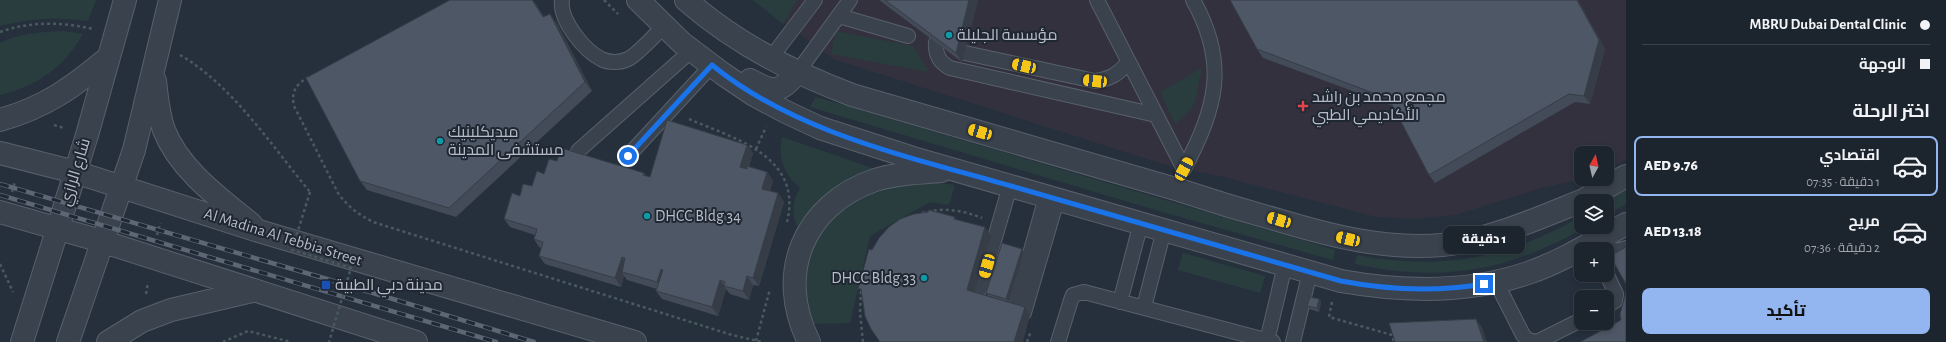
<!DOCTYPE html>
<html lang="ar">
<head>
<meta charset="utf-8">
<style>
  body { margin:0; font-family:"Alegreya Sans",Cairo,sans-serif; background:#29303a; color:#f1f3f6; direction:rtl; height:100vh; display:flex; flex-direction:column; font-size:15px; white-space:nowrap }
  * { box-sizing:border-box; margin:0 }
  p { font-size:13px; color:#a0a4aa }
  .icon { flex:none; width:22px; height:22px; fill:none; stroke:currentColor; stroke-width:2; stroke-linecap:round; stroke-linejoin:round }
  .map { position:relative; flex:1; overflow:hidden; direction:ltr }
  .details { display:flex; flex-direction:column; background:#1c242e; width:320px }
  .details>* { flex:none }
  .hud { display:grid; align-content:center; height:88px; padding:0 16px; background:#1c242e }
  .needle { width:26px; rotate:8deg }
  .fabs { position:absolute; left:1574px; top:146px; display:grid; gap:8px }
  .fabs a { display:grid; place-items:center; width:40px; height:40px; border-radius:8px; background:#1c242e; box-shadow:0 2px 6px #0003,0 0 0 1px #3a414a; font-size:20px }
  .end { position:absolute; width:18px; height:18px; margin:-9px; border:5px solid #1a73e8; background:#fff; box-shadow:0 0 0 2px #fff }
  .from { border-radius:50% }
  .bubble { position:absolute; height:28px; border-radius:8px; background:#1c242e; box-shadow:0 2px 6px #0003,0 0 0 1px #3a414a; font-size:13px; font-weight:800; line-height:28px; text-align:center; direction:rtl }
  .car { position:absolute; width:12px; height:24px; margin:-12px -6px; border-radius:5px; box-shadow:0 0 3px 1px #0007; background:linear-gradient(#f5c518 24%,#345 0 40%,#f5c518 0 76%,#345 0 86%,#f5c518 0) }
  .hud b { display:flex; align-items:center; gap:14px; height:38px; font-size:15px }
  .hud b+b { border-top:1px solid #3a414a }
  .hud i { width:10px; height:10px; background:#f1f3f6 }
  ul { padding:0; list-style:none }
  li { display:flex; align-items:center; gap:12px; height:60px; margin:0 8px 6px; padding:0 8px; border:2px solid transparent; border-radius:8px }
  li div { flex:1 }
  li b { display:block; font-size:15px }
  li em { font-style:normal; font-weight:800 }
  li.current { border-color:#93b6f0 }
  li>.icon { width:36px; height:36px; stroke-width:1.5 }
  h2 { padding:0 16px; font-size:18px; line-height:48px }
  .cta { display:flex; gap:8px; margin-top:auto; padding:8px 16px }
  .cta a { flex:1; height:46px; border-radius:8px; background:#93b6f0; color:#111; font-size:16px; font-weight:800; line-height:46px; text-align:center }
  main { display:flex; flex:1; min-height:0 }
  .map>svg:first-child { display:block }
  .medical { fill:#33313e }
  .green { fill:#293d3f }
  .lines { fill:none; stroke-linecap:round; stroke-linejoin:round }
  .service-casing { stroke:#58606b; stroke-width:16 }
  .tertiary-casing { stroke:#58606b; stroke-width:24 }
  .path { stroke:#485a5d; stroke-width:2.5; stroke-dasharray:3 3; stroke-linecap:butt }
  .service { stroke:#3a424d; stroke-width:14 }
  .tertiary { stroke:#3a424d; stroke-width:22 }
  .rail-casing { stroke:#5c6674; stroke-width:4.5 }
  .rail { stroke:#1f2732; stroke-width:3; stroke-dasharray:9; stroke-linecap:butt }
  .path-bridge { stroke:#485a5d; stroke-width:2.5; stroke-dasharray:3 3; stroke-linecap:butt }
  .wall { fill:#424b57 }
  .shaded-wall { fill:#363d47 }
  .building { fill:#4d5765; stroke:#363d47 }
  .route { stroke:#1a73e8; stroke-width:5 }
  .culture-dot { fill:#0f9aa8; stroke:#1f2732; stroke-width:1.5 }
  .health-dot { fill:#e0444e; stroke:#1f2732; stroke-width:1.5 }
  .transit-dot { fill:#1a4fb4; stroke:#1f2732; stroke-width:1.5 }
  .labels { text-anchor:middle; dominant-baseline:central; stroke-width:4; stroke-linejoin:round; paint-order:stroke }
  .poi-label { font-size:16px; fill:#b6bdc8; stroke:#1f2732; text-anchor:start }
  .street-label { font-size:16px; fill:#b6bdc8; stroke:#1f2732 }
</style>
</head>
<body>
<main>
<section class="details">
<div class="hud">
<b><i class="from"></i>MBRU Dubai Dental Clinic</b>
<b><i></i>الوجهة</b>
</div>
<h2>اختر الرحلة</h2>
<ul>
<li class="current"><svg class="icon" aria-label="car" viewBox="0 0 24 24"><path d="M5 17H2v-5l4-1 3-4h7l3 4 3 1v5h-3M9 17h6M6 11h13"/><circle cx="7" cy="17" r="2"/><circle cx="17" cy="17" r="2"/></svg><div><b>اقتصادي</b><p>1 دقيقة · 07:35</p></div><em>AED 9.76</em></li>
<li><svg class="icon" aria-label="car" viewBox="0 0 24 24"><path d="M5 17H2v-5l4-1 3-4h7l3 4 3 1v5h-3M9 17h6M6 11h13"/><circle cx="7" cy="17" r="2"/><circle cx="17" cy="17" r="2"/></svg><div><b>مريح</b><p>2 دقيقة · 07:36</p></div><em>AED 13.18</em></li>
</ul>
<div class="cta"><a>تأكيد</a></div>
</section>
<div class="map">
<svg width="1626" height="342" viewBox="0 0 1626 342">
  <rect width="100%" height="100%" fill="#26303d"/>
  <path class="medical" d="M753,0H1626V159L1607,170V153H1581V179L1538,189L1456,215L1416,219L1376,217L1224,177L1163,164L833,59Z"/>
  <path class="green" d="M0,0H96L88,21C56,17 32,18 0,26Z
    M753,0H797L783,24Z
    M63,31L83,34C64,67 38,86 0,95V43C20,33 42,32 63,31Z
    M836,31L913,46L929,72L831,54Z
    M1202,68L1195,101L1192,108L1175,124L1160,92Z
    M816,97L1335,250L1333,260L1152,209L810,107Z
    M782,137L881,171L810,212L797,227C792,212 792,202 800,188C783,174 778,157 782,137Z
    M922,181L955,185L949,205L930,202L870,236L850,323L811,324L805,285L807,265L813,246L830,218L871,190Z
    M1626,189V204L1607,215L1606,201Z
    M1581,216V227H1586C1508,271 1443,283 1355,264L1357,255C1439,271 1509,259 1581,216Z
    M1183,253L1265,276L1260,293L1178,270Z"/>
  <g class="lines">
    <defs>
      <path id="service" d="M562,0C559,20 584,50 601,59C609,63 620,63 628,59C636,56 656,34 664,26
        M1097,0L1184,169C1216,108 1229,64 1193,0
        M839,16L908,36
        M936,42C935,54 939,62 950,68L1156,115
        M965,53L1095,81C1110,79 1119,74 1128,62
        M770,59L815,0
        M797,73L850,0
        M578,151L692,50
        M628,156L712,65
        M1601,237C1608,247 1613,254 1626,248
        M1607,275L1616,294L1615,301L1607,306
        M1496,282L1523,335L1527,339L1535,342
        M980,289L1010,186
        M1120,302L1141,223
        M1144,307L1164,230
        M1014,311L1046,197
        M1024,313L1057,200
        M1267,341L1285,265
        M1058,342L1071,300L1073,295L1084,292L1273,342
        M1293,342L1310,272
        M1537,342L1581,320"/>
      <path id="tertiary" d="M638,0L682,43L723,74L754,95L786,112L820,128L913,158L1341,281C1403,292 1467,294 1528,273C1563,261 1594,241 1626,224
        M686,0C735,43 791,72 852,95L1179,190C1212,201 1245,211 1278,220C1331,236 1386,250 1442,245C1487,241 1539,218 1581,201
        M750,80C774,93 778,94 797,73
        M155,81C157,97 158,114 164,130C179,169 219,198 251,224
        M0,120C46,107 73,87 109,57
        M0,153L75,172L262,232L635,342
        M1582,201L1626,176
        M0,212L101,241L416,342
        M22,342L87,135L125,0
        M68,342L134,150L170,0
        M108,342L142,321L171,310L252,291
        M809,342C775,274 803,205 875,180C895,173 920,173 941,171"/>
    </defs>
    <use href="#service" class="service-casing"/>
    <use href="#tertiary" class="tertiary-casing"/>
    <path class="path" d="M604,0L618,14
      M0,32C30,21 63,22 93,29
      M180,55C232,85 272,146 310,192
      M309,77C296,84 291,91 294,106L338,193C348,207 358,214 373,222L732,335L762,342
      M689,119C735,139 803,156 787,222
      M54,125L64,128
      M756,149L766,127
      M12,192L15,182
      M922,213C943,207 962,210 982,218
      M157,235L160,223
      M0,264L13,292
      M861,291L860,312L863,342
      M146,294L148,282
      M1332,302L1329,317L1392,335L1394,342
      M756,341L770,289
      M223,342L248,331L291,342
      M1027,342L1031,331"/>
    <use href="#service" class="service"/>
    <use href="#tertiary" class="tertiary"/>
    <defs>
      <path id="rail" d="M0,184L327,279L534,342
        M0,195L496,342"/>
    </defs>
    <use href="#rail" class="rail-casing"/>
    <use href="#rail" class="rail"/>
    <path class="path-bridge" d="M310,192L292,250L351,268L329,342"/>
  </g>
  <path class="wall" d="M450,0H533L544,17L557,23L592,91L456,217L367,190L360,181Z
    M879,0H978L962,62Z
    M1230,0H1578L1605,49L1590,104L1575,102L1435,183L1429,175L1393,106L1263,58L1257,49Z
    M747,145L753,153L749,167L767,172L773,181L770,191L778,193L784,202L759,286L753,285L749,300L730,294L726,289L718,316L662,299L656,291L657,289L627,280L624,276L621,287L545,264L539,256L541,248L539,247L534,239L535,235L510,227L504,219L520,196L532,186L557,161L644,173L646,176L650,177Z
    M1022,249L1024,252L1009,302L988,296L986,293Z
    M1319,299L1321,302L1319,312L1309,309L1307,306Z"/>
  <path class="shaded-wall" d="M969,0H978L962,62L956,53Z
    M1577,0H1578L1605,49L1590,104L1584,96Z
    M550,14L557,23L592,91L585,82Z
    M747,145L753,153L746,175L740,167Z
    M767,172L773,181L768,197L762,189Z
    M778,193L784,202L759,286L753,278Z
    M985,227L991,236L972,299L967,290Z
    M1022,249L1024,252L1009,302L1006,299Z
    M622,257L628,265L622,272L624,276L621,287L615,278Z
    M661,269L666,277L663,291L657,282Z
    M747,276L753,285L749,300L743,291Z
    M720,280L726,289L718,316L712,307Z
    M1319,299L1321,302L1319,312L1317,308Z
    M1025,307L1030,315L1023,342H1014Z
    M1476,319L1482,327L1487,342H1484Z"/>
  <path class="building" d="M450,0H532L543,17L550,14L585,82L449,208L360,181L306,78Z
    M885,0H969L956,53Z
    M1230,0H1577L1599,40L1584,96L1569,94L1429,175L1389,99L1257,49Z
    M667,120L747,145L740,167L747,169V166L767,172L762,189L778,193L753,278L747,276L743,291L724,286L725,282L720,280L712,307L656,291L663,270L661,269L657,282L622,272L625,258L622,257L615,278L539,256L543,242L534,239L537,229L504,219L512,193L520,196L523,184L532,186L537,171L544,174L549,159L557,161L561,148L644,173L643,175L650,177Z
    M929,210L955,217L954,219L985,227L967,290L1025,307L1014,342H880L871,329L865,316L861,289H858L869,249L872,250L879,238L889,227L900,219L914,214L928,212Z
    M1002,243L1022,249L1006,299L986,293Z
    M1626,247V284L1610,256Z
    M1626,292V342H1580L1621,320L1620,314Z
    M1310,297L1319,299L1317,308L1307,306Z
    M1476,319L1484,342H1395L1389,323Z"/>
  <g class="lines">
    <path class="route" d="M628,156L712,65C795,133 910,157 1011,186C1121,218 1231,249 1341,281C1388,290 1436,292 1484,284"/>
  </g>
  <g class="culture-dot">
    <circle cx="949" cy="35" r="4"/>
    <circle cx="440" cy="141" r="4"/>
    <circle cx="647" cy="216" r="4"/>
    <circle cx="924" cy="278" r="4"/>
  </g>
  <path class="health-dot" d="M1301 100h4v4h4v4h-4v4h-4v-4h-4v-4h4z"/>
  <rect class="transit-dot" x="321" y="280" width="10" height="10" rx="2"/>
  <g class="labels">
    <g class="poi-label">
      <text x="957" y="35">مؤسسة الجليلة</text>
      <text x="1312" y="97">مجمع محمد بن راشد<tspan x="1312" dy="18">الأكاديمي الطبي</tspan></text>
      <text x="448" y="132">ميديكلينيك<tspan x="448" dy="18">مستشفى المدينة</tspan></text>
      <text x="655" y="216">DHCC Bldg 34</text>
      <text x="916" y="278" text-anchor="end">DHCC Bldg 33</text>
      <text x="335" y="285">مدينة دبي الطبية</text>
    </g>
    <g class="street-label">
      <text transform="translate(75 172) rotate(-73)">شارع الرازي</text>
      <text transform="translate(283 237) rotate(17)">Al Madina Al Tebbia Street</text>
    </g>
  </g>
</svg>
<div class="fabs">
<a><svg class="needle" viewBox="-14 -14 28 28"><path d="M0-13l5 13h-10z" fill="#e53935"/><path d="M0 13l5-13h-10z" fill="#a0a4aa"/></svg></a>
<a><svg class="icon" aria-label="layers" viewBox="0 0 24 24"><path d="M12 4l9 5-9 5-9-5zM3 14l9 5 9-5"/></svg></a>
<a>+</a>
<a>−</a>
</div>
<i class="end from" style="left:628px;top:156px"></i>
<i class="end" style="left:1484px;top:284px"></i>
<div class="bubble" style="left:1443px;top:226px;width:82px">1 دقيقة</div>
<i class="car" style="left:1024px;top:66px;rotate:283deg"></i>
<i class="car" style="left:1095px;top:81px;rotate:276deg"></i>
<i class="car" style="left:980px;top:132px;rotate:286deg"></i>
<i class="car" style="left:1184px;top:169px;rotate:28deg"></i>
<i class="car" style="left:1279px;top:220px;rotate:286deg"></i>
<i class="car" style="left:1348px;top:239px;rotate:283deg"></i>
<i class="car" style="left:987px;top:266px;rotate:196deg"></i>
</div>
</main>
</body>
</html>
